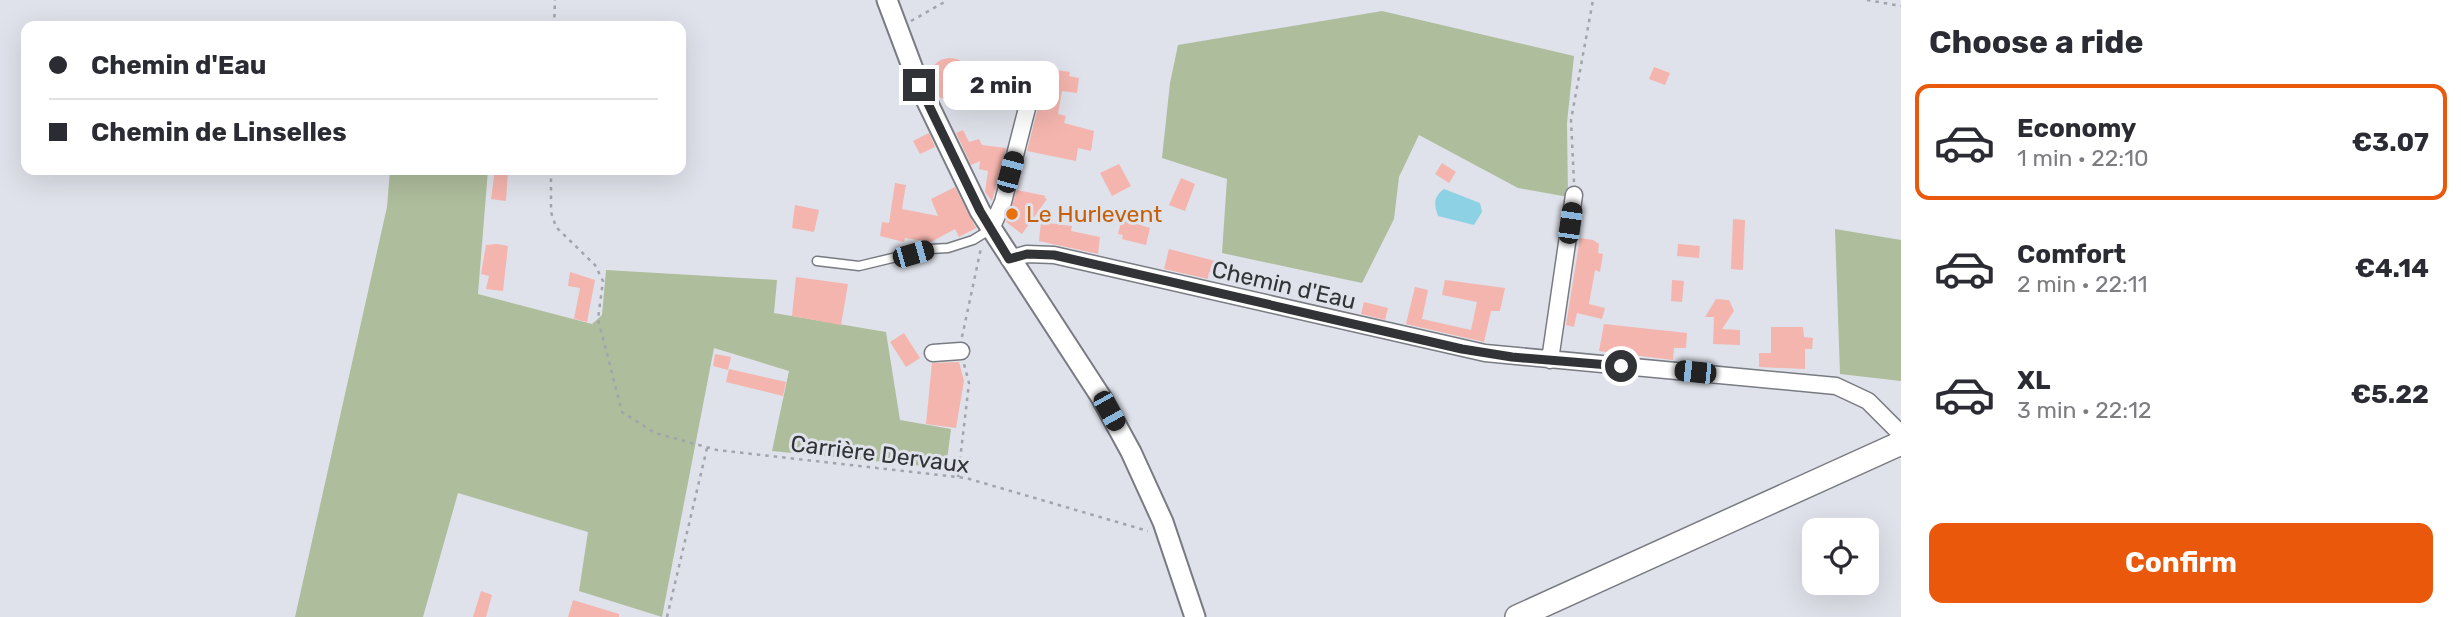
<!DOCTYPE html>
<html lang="en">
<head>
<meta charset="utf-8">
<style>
  body { margin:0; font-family:Rubik,sans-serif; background:#f7f7f7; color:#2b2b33; height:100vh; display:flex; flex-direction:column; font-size:26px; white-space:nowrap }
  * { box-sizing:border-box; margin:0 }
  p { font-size:23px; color:#7c7c81 }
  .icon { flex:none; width:38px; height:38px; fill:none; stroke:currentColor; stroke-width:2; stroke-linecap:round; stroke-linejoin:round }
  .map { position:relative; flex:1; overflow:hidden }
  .side { display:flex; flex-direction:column; background:#fff; width:560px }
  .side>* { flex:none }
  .hud { position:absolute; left:21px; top:21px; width:665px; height:154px; border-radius:14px; box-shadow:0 7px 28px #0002; display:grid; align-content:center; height:154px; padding:0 28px; background:#fff }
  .tools { position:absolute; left:1802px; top:518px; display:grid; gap:14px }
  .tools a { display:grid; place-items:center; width:77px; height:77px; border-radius:14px; background:#fff; box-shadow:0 7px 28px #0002; font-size:35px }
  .end { position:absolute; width:32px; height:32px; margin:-16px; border:9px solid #323336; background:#fff; box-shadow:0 0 0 4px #fff }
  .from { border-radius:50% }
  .bubble { position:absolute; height:49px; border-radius:14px; background:#fff; box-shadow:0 7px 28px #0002; font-size:23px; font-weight:700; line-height:49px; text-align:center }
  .car { position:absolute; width:21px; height:42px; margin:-21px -10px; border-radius:9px; box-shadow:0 0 5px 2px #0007; background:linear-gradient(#222 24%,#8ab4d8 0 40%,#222 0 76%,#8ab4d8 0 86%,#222 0) }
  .hud b { display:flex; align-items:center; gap:24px; height:66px; font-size:26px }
  .hud b+b { border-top:2px solid #e1e1e2 }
  .hud i { width:18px; height:18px; background:#2b2b33 }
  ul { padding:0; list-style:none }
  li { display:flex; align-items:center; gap:21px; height:116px; margin:0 14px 10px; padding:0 14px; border:4px solid transparent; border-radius:14px }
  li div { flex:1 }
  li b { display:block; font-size:26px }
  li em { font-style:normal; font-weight:700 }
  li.on { border-color:#ea580c }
  li>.icon { width:63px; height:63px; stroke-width:1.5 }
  h2 { padding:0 28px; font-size:32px; line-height:84px }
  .primary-button { display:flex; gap:14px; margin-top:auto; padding:14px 28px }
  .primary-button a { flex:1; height:80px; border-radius:14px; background:#ea580c; color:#fff; font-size:28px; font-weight:700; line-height:80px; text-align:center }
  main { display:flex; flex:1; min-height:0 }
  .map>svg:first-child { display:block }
  .green { fill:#aebd9c }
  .water { fill:#8dd1e5 }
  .building { fill:#f4b5ae }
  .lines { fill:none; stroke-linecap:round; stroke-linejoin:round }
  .service-casing { stroke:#787b82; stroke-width:11 }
  .minor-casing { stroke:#787b82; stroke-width:19 }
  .tertiary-casing { stroke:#787b82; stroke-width:23 }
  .secondary-casing { stroke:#787b82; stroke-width:26 }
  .path { stroke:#a2a4ab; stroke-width:2.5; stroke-dasharray:3.5 5; stroke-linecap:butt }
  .service { stroke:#fff; stroke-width:8 }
  .minor { stroke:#fff; stroke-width:16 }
  .tertiary { stroke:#fff; stroke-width:19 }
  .secondary { stroke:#fff; stroke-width:23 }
  .route { stroke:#323336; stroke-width:9 }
  .food-dot { fill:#e8710a; stroke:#dfe2ea; stroke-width:2.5 }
  .labels { text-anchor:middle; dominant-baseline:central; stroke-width:6; stroke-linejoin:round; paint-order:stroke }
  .food-label { font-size:23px; fill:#c56008; stroke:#dfe2ea; text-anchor:start }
  .street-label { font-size:23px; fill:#323336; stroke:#dfe2ea }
</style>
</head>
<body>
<main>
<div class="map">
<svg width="1901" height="617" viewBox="0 0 1901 617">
  <rect width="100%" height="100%" fill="#dfe2ea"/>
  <path class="green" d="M1382,11L1574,56L1567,123L1568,197L1518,188L1419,135L1399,177L1394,219L1362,283L1222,253L1227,179L1162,158L1170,83L1178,45Z
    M390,170H488L478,294L592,324L602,315L606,270L777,280L774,313L886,332L900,420L951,429L946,468L772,451L789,371L714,348L662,617L579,591L588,532L458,493L423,617H295L387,207Z
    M1835,229L1901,240V381L1840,374Z"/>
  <path class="water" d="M1444,189L1480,203L1482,212L1474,225L1438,216C1434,204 1433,197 1444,189Z"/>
  <path class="building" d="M929 79a21 21 0 1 1 42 0a21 21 0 1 1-42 0Z
    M1654,67L1670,73L1665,85L1649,79Z
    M1045,68L1070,72L1069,76L1079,78L1077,93L1062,91L1058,114L1066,116L1064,123L1094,131L1091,151L1078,148L1076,161L1027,151L1046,76Z
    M963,130L969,142L979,139L982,145L1006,148L992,201L985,192L988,171L979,169L980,161L971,165L956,133Z
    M929,133L935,147L920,154L913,141Z
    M1442,163L1456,172L1449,183L1435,174Z
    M1119,164L1131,186L1112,196L1100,173Z
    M495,170H508L506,201L491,199Z
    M1181,178L1195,184L1185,211L1169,205Z
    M895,183L906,185L902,209L938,216L931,199L955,187L976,228L959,237L955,229L931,242L905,238L904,242L880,236L882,222L889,223Z
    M1017,190L1046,196L1044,198L1047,199L1022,234L1006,222Z
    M795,205L819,210L814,232L792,228Z
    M1733,219L1745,220L1743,270L1731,269Z
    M1127,221L1150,228L1146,245L1122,239L1123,235L1118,234L1121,222Z
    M1041,222L1072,226L1071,231L1100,237L1098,254L1039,241Z
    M1580,238L1593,240L1599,244L1598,253L1603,254L1600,272L1595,270L1589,304L1605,308L1602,319L1577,313L1574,327L1566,325Z
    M497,244L508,246L503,291L486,289L489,276L481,274L486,245Z
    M1678,244L1700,246L1699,258L1677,256Z
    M1169,249L1219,262L1217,273L1209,272L1208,279L1164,269Z
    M570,272L595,280L587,322L574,319L580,288L568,286Z
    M796,277L848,284L841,325L792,316Z
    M1445,280L1505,288L1500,311H1491L1484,342L1406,324L1415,287L1428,290L1422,319L1471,330L1477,302L1442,295Z
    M1672,280L1684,281L1682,302L1671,301Z
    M1716,299L1729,300L1734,311L1722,329L1740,330V345L1713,344L1714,317H1705Z
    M1364,302L1388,308L1385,320L1361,314Z
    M1604,324L1687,333L1686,348H1674L1673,360L1599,351Z
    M1771,327H1803L1804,337L1813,338L1812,349H1805V369L1759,367V353H1771Z
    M904,333L920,358L906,367L890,342Z
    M715,354L731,357L728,370L713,366Z
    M959,362L964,381L956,428L926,424L932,363Z
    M729,369L786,382L783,396L726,382Z
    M481,591L492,595L486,617H473Z
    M573,600L619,614V617H568Z"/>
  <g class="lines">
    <defs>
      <path id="service" d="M817,261L859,266L930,249L948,248L973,240L991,229"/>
      <path id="minor" d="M991,229L1003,202L1036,73
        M1009,259L1027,254L1054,255L1485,353L1836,386L1868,401L1901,434
        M933,353L961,351
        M1550,360L1574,195"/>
      <path id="tertiary" d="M887,0L919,85L980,211L1101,397L1131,452L1163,522L1195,617"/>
      <path id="secondary" d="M1517,617L1901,443"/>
    </defs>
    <use href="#service" class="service-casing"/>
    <use href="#minor" class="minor-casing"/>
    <use href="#tertiary" class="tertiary-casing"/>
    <use href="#secondary" class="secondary-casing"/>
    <path class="path" d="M1867,0L1901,6
      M911,21L948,0
      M554,26L555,0
      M551,170V212L556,227L595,265L603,281L598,319L622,412L655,433L717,450L966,478L1148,531
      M1574,182L1571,120L1593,0
      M962,337L981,248
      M958,477L969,383L964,364
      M667,617L707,448"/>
    <use href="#service" class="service"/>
    <use href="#minor" class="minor"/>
    <use href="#tertiary" class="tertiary"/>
    <use href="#secondary" class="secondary"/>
  </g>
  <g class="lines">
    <path class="route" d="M919,85L980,211L1009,259L1027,254L1054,255L1462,349L1512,357L1621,366"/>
  </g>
  <circle class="food-dot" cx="1012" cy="214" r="7"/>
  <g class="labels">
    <g class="food-label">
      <text x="1026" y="214">Le Hurlevent</text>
    </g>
    <g class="street-label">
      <text transform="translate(1284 285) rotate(13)">Chemin d'Eau</text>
      <text transform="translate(880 454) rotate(7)">Carrière Dervaux</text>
    </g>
  </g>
</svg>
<div class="tools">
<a><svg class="icon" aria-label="locate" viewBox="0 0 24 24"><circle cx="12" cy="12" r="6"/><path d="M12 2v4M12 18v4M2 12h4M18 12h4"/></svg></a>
</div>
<i class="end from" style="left:1621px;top:366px"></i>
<i class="end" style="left:919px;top:85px"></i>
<div class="bubble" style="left:943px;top:61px;width:116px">2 min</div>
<i class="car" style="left:1010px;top:172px;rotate:15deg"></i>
<i class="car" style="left:1570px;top:223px;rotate:8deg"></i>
<i class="car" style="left:913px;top:254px;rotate:74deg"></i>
<i class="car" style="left:1695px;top:372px;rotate:276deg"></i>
<i class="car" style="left:1109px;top:411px;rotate:151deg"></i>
<div class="hud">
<b><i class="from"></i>Chemin d'Eau</b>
<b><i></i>Chemin de Linselles</b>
</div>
</div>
<section class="side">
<h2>Choose a ride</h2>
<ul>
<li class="on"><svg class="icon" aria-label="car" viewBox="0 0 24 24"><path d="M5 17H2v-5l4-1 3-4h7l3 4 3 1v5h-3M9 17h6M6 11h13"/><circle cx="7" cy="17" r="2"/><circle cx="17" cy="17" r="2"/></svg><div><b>Economy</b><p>1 min · 22:10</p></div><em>€3.07</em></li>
<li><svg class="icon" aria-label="car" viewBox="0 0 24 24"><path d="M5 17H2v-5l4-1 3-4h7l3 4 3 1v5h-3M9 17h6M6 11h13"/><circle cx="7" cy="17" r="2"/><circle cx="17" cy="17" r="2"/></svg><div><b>Comfort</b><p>2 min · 22:11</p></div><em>€4.14</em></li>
<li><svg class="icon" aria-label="car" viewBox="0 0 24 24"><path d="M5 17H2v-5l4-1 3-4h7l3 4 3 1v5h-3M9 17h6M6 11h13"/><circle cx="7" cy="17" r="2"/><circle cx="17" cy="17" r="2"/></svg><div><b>XL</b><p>3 min · 22:12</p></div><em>€5.22</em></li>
</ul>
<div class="primary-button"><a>Confirm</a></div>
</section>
</main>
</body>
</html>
